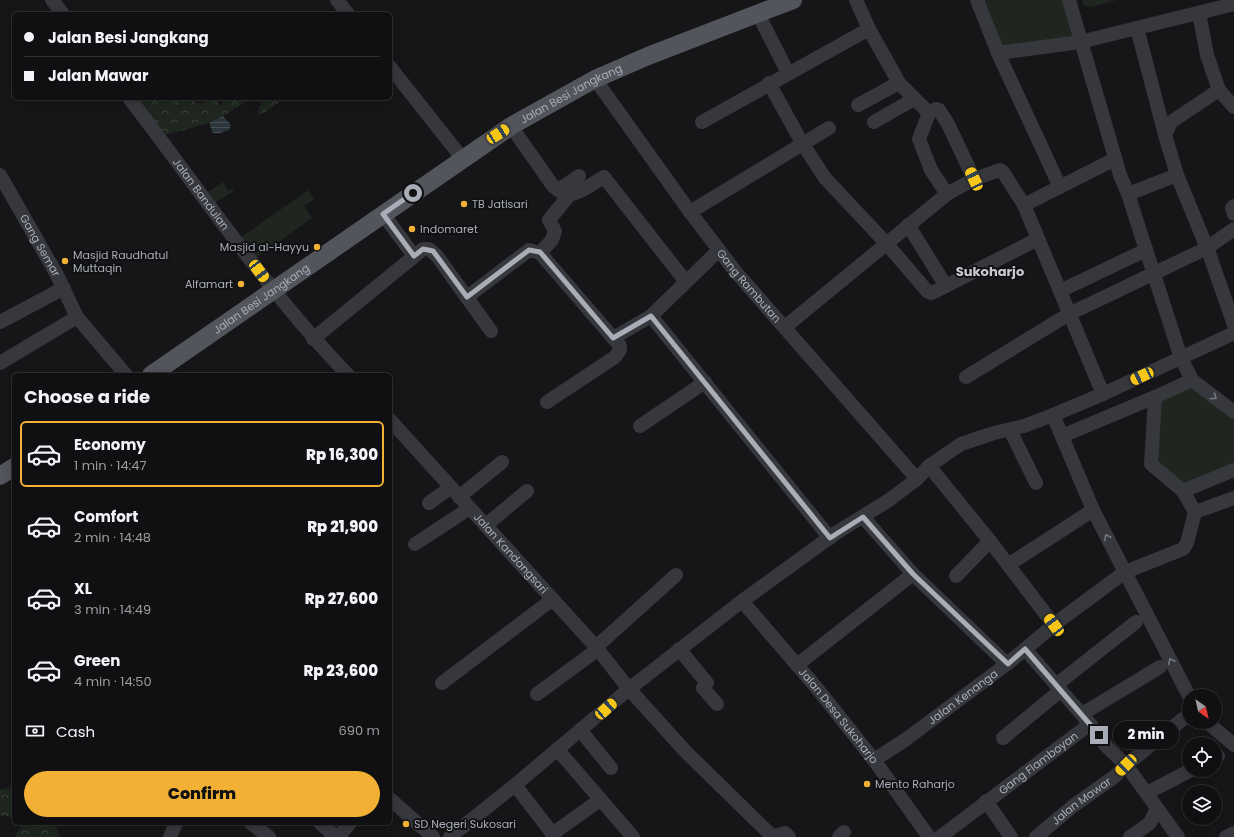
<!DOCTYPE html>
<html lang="en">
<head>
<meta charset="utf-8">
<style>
  body { margin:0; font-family:Poppins,sans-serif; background:#1e1e20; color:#f1f3f6; height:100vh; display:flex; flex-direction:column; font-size:15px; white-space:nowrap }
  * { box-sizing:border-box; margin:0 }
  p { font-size:13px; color:#9c9d9f }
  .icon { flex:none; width:22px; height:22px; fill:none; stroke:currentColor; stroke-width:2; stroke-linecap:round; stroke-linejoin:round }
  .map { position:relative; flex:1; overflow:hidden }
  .sheet { position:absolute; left:12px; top:373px; width:380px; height:452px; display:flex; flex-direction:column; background:#101012; border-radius:6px; box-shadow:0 2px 10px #0003,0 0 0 1px #303032 }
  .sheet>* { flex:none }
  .hud { position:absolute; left:12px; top:12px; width:380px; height:88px; border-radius:6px; box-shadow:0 2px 10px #0003,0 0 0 1px #303032; display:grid; align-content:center; height:88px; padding:0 12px; background:#101012 }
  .needle { width:26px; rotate:146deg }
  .fabs { position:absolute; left:1182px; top:689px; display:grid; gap:8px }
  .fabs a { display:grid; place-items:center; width:40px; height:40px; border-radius:50%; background:#101012; box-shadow:0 2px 10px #0003,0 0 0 1px #303032; font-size:20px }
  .end { position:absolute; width:18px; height:18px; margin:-9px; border:5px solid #a8adb8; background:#111; box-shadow:0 0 0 2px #111 }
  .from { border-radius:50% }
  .bubble { position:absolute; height:28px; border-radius:14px; background:#101012; box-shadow:0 2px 10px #0003,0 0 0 1px #303032; font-size:13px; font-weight:800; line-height:28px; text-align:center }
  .car { position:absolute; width:12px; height:24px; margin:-12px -6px; border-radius:5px; box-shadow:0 0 3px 1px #0007; background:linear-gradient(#f5c518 24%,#345 0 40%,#f5c518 0 76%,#345 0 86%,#f5c518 0) }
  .hud b { display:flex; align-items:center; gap:14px; height:38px; font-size:15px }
  .hud b+b { border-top:1px solid #303032 }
  .hud i { width:10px; height:10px; background:#f1f3f6 }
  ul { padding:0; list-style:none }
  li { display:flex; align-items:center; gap:12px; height:66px; margin:0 8px 6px; padding:0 4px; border:2px solid transparent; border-radius:6px }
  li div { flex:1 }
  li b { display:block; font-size:15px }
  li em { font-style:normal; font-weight:800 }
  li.current { border-color:#f2b134 }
  li>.icon { width:36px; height:36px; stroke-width:1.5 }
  h2 { padding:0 12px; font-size:18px; line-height:48px }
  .pay { display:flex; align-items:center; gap:10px; height:44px; padding:0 12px; font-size:15px }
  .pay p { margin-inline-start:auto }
  .primary-button { display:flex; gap:8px; margin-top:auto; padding:8px 12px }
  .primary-button a { flex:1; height:46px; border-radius:24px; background:#f2b134; color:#111; font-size:16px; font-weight:800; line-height:46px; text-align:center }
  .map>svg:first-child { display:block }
  .grass { fill:#1e261f }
  .forest { fill:url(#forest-crowns) }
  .water { fill:url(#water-rules) }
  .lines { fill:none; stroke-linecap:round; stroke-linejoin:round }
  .minor { stroke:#37383d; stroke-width:14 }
  .major { stroke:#53555c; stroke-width:18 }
  .oneway { stroke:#757881 }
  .route { stroke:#a8adb8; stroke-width:5 }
  .poi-dot { fill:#f2b134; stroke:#111113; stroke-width:1.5 }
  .labels { text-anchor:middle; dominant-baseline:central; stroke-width:4; stroke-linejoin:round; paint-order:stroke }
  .street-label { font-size:11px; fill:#a8adb8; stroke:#111113 }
  .poi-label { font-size:11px; fill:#a8adb8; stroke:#111113; text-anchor:start }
  .quarter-label { font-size:13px; font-weight:bold; fill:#c9ccd4; stroke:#111113 }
</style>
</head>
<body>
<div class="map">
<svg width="1234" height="837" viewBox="0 0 1234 837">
  <defs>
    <pattern id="forest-crowns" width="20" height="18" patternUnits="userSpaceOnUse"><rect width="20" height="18" fill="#1e261f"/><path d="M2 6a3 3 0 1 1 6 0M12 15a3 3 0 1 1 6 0" fill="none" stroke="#3c433d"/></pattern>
    <pattern id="water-rules" width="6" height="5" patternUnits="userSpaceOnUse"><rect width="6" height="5" fill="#2c353c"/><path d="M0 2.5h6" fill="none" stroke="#485056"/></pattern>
  </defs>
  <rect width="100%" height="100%" fill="#161618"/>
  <path class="grass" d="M981,0H1065L1075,39L1000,49Z
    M1082,0H1117L1091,7L1084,6Z
    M223,182L228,191L232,189L234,191L210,206L202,196Z
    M308,190L314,199L304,206L312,218L252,261L236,241Z
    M1192,380L1234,412V470L1183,491L1151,464L1155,397Z"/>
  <path class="forest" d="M128,98H191L196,103H201L207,98H217L220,106L225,98H252L223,116L206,124L158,137Z
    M257,98H286L265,112L257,115L261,104Z
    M10,787L14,789V818L0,815V790Z
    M22,823H53L61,837H15Z"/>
  <path class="water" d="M223,116L231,125L229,130L220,133H213L209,123Z"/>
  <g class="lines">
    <g class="minor">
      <path d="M52,0L63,14"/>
      <path d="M337,0L348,14"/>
      <path d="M856,0L869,29L899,83L929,113L919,139L931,170L947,194"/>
      <path d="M977,0L998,53L1080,42L1234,4"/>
      <path d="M1069,0L1120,175L1128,194L1181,358L1192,380L1234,412"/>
      <path d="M758,14L788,73"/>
      <path d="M1137,28L1165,135"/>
      <path d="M998,53L1060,187"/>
      <path d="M390,67L462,158"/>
      <path id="s1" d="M595,79L690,212L735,271L917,479"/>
      <path d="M769,83L802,143L825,178L886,243L927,291L931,293L936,291L1038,239"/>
      <path d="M1219,90L1234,107"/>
      <path id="s2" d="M129,98C201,191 266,290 348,375"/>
      <path d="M858,105L899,83"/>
      <path d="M929,113L936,109L939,110L948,124L974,179"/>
      <path d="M702,122L869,29"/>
      <path d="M874,122L914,99"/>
      <path d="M511,126L553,186C557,189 562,194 567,194C578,196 594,182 604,177L686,282"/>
      <path id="s3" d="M0,175L57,275L77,317L126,375"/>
      <path d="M1177,175L1209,253L1234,325"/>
      <path d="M558,190L579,176"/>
      <path d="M1128,194L1177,175L1165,135L1171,122L1219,90L1207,55L1199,13"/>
      <path d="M1024,205L1115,159"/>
      <path d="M1234,206L1232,208L1234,214"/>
      <path d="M690,212L829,128"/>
      <path d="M383,214L414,256"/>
      <path d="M908,225L946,286"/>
      <path d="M540,253L552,240L555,231L549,220L570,194"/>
      <path d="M1060,291L1146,250"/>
      <path d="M467,297L529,250L540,253L620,346V350L615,357L547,402"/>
      <path d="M651,316L830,538"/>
      <path d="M0,322L64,288"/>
      <path d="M785,327L947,194L974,179L1000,170L1003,172L1024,205L1103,394"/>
      <path d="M613,338L651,316L719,250"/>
      <path d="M313,339L423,249H429L437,256L491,331"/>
      <path d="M0,363L77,317"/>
      <path d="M966,377L1069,314L1207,248L1234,229"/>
      <path d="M1192,380L1155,397L1151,464L1183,491L1234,470"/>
      <path d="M1053,415L1093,510L1189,696"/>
      <path id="s4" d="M390,420L596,647L629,689L686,752L772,836"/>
      <path d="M640,426L705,382"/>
      <path d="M1010,430L1036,483"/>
      <path d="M1062,436L1155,397"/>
      <path d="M929,466L990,541L1054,625"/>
      <path d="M1183,491L1195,512"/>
      <path d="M459,497L502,462"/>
      <path d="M429,503L450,488"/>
      <path d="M863,517L913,574L1007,664"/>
      <path d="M486,525L527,491"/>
      <path d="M415,544L470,508"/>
      <path d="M1008,565L1093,510"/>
      <path d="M956,576L990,541"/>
      <path id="s5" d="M742,601L816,687L874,760L929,837"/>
      <path d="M596,647L676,575"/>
      <path d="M679,649L707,683L703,688L717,704"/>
      <path d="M1025,649L1090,724L1107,747L1126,765L1188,715"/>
      <path d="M797,665L913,574"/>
      <path d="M442,683L553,599"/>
      <path d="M1056,685L1136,622"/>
      <path d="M537,694L597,650"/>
      <path d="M1082,714L1160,667"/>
      <path d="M1207,722L1234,745"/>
      <path d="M580,730L611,768"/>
      <path d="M1003,738L1061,690"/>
      <path d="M557,749L633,837"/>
      <path d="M1215,757L1218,756"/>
      <path id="s6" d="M874,760L905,740L1007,664L1060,620L1125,572L1183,549L1187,543L1195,512L1234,498"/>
      <path d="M515,785L555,837"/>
      <path d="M1147,793L1191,770"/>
      <path d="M390,799L433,837"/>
      <path d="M986,801L1011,837"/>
      <path d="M251,823L269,837"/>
      <path d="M320,823L336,837"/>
      <path d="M552,834L600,800"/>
      <path d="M170,837L176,823"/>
      <path d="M338,837L350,823"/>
      <path d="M450,837L515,785L629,689L742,601L836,533L889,500L917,479L929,466L961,444L994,433L1024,426L1053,415L1103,394L1234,333"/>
      <path d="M770,837L785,833L789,837"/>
      <path d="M839,837L844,832"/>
      <path id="s7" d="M940,837L1090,724"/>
      <path id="s8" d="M1036,837L1073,806L1114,777L1126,765L1178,837"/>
      <path d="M1130,837L1150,823L1157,808"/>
      <path d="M1226,837L1234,833"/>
    </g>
    <g class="major">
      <path id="s9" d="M151,375L511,126L595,79L648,56L793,0"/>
      <path d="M0,476L14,467"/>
    </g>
  </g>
  <defs><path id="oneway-chevron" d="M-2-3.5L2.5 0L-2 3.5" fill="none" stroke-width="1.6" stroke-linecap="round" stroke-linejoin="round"/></defs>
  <g class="oneway">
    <use href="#oneway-chevron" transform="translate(1214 397) rotate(37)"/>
    <use href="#oneway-chevron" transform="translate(1107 537) rotate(-117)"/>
    <use href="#oneway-chevron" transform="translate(1171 661) rotate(-117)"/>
  </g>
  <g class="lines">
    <path class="route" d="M413,193L383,214L414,256L423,249L433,251L467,297L529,250L540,252L613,338L651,316L830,538L863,517L913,574L1008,664L1025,649L1099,735"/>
  </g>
  <g class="poi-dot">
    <circle cx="464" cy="204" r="4"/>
    <circle cx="412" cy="229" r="4"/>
    <circle cx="317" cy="247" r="4"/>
    <circle cx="65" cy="261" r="4"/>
    <circle cx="241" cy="284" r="4"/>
    <circle cx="867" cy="784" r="4"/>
    <circle cx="406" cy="824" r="4"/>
  </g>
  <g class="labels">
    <g class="street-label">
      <text stroke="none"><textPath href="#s9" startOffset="506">Jalan Besi Jangkang</textPath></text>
      <text stroke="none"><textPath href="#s2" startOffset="120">Jalan Bandulan</textPath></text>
      <text stroke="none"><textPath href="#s3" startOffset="81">Gang Semar</textPath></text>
      <text stroke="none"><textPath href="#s1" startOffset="258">Gang Rambutan</textPath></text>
      <text stroke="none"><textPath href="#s9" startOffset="134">Jalan Besi Jangkang</textPath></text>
      <text stroke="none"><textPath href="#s4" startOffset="180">Jalan Kandangsari</textPath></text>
      <text stroke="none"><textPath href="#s6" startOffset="109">Jalan Kenanga</textPath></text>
      <text stroke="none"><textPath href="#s5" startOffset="150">Jalan Desa Sukoharjo</textPath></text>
      <text stroke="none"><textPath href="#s7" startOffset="123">Gang Flamboyan</textPath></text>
      <text stroke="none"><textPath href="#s8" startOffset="58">Jalan Mawar</textPath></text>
    </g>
    <g class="poi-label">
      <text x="472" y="204">TB Jatisari</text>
      <text x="420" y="229">Indomaret</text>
      <text x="309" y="247" text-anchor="end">Masjid al-Hayyu</text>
      <text x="73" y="255">Masjid Raudhatul<tspan x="73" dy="13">Muttaqin</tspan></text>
      <text x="233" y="284" text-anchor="end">Alfamart</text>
      <text x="875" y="784">Mento Raharjo</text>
      <text x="414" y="824">SD Negeri Sukosari</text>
    </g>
    <g class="quarter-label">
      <text x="990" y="271">Sukoharjo</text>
    </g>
  </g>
</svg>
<div class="fabs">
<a><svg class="needle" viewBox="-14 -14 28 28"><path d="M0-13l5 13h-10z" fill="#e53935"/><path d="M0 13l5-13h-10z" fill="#9c9d9f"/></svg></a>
<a><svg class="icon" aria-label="locate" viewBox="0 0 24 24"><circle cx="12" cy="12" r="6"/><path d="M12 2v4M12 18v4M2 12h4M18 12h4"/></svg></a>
<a><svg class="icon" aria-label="layers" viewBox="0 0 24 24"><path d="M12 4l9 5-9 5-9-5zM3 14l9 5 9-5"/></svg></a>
</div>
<i class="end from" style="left:413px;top:193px"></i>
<i class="end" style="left:1099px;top:735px"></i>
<div class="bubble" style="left:1113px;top:721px;width:66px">2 min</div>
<i class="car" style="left:498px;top:134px;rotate:57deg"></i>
<i class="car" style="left:974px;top:179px;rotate:335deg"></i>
<i class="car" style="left:259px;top:271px;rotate:143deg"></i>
<i class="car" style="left:1142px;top:376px;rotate:245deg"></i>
<i class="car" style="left:1054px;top:625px;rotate:323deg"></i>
<i class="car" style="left:606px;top:709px;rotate:48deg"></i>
<i class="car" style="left:1126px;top:765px;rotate:225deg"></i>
<div class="hud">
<b><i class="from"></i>Jalan Besi Jangkang</b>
<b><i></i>Jalan Mawar</b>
</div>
<section class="sheet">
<h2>Choose a ride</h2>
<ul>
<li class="current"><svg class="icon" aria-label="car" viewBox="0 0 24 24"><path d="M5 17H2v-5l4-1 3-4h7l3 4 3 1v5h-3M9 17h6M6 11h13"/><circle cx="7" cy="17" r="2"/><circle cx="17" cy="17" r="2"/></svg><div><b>Economy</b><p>1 min · 14:47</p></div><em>Rp 16,300</em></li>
<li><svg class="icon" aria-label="car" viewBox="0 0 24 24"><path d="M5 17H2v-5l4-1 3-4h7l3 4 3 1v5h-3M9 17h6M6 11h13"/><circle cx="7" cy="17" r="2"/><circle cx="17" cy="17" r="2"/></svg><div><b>Comfort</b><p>2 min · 14:48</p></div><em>Rp 21,900</em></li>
<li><svg class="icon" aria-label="car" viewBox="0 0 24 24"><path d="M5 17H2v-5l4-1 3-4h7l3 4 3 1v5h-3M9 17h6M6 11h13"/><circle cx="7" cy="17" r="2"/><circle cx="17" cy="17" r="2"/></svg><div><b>XL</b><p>3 min · 14:49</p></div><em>Rp 27,600</em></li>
<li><svg class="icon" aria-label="car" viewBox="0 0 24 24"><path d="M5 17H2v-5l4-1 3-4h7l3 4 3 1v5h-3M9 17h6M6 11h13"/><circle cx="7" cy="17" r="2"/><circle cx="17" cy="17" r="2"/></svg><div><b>Green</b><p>4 min · 14:50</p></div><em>Rp 23,600</em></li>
</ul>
<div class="pay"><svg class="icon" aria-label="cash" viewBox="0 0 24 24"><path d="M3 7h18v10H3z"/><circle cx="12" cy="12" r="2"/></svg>Cash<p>690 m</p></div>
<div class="primary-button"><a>Confirm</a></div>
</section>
</div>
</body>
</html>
